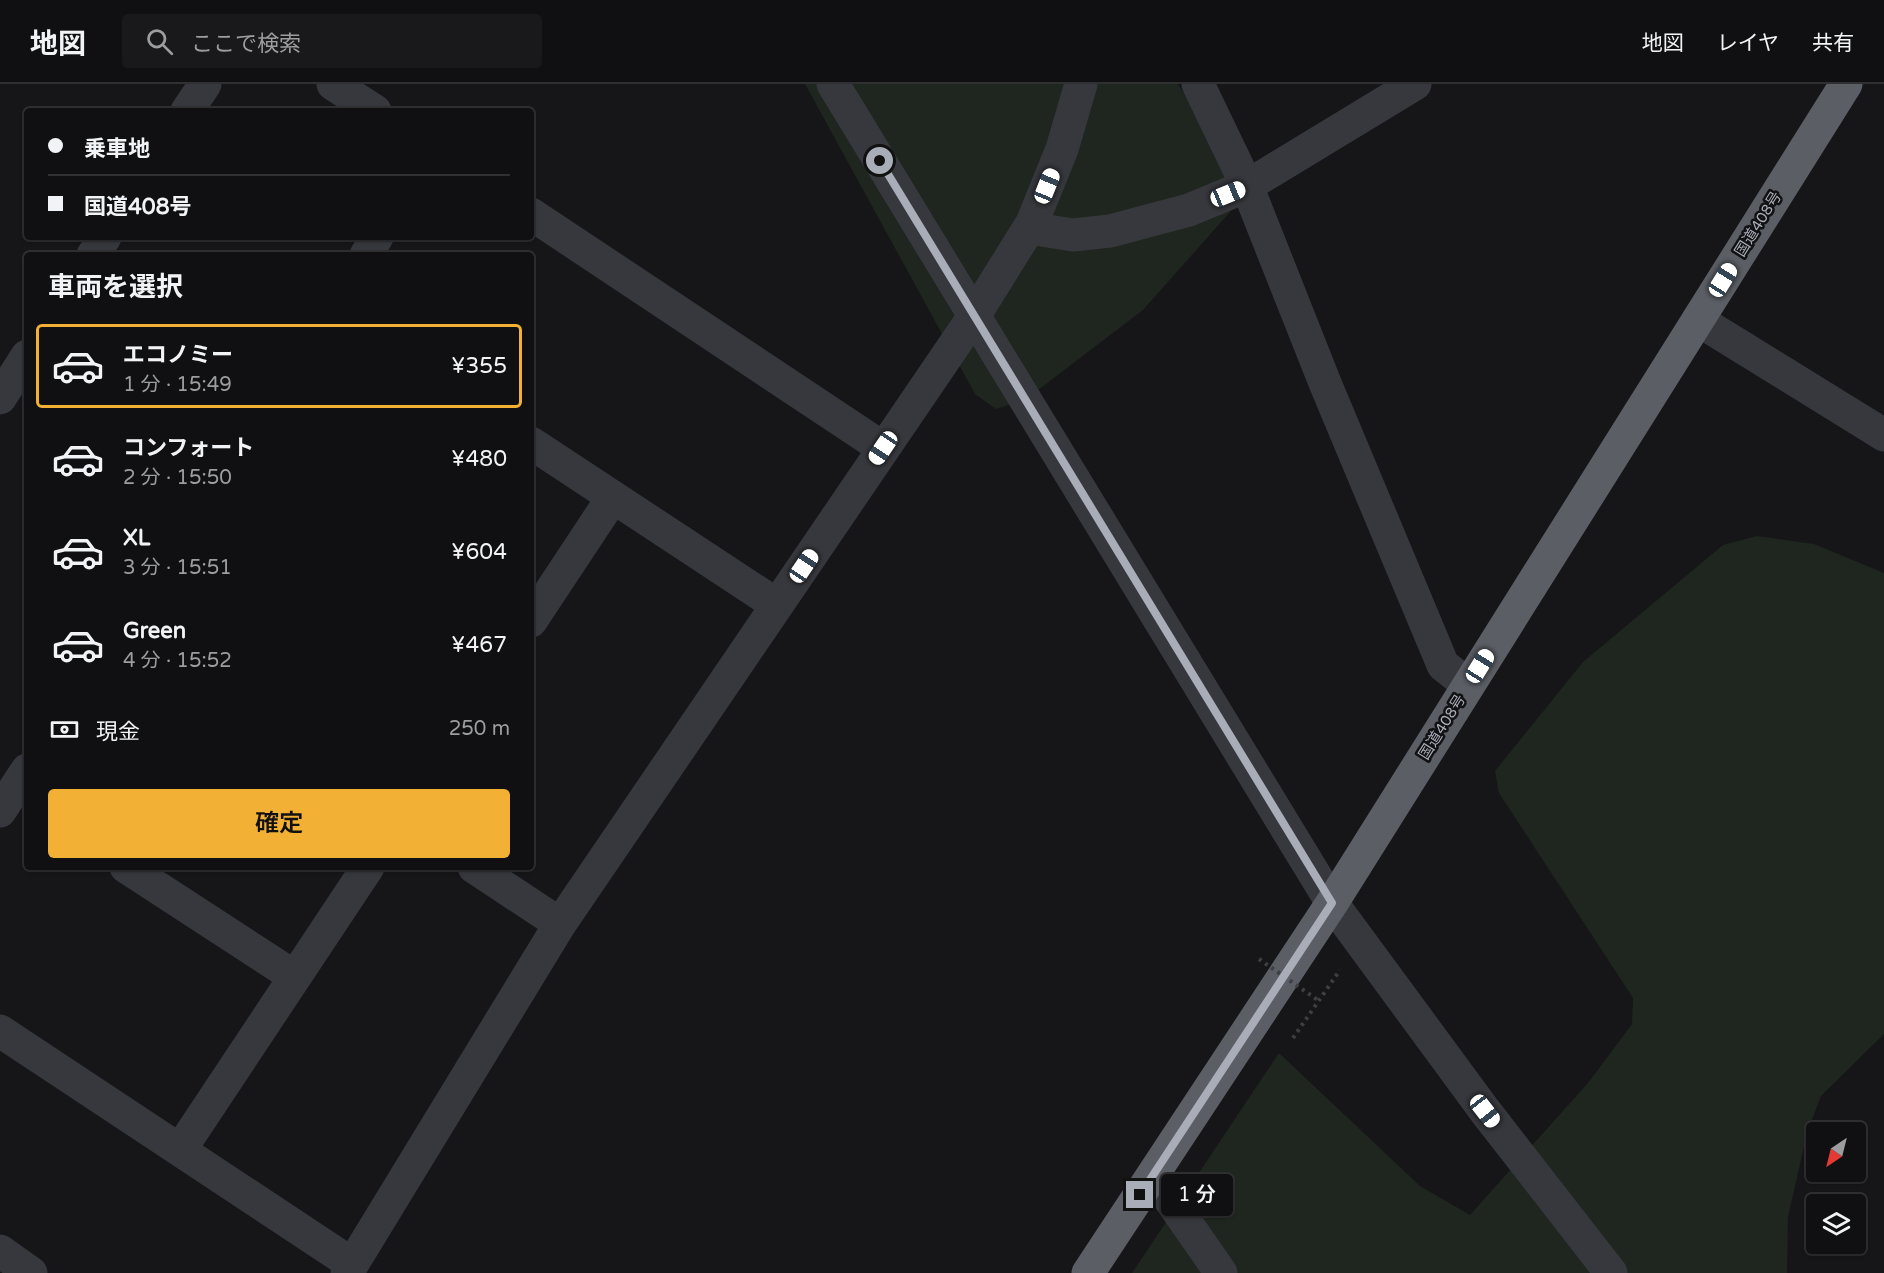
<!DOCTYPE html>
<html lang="ja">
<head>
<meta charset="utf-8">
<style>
  body { margin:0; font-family:"Varela Round","Noto Sans JP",sans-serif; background:#19191b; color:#f1f3f6; height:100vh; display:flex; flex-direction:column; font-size:22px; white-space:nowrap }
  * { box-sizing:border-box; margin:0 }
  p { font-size:20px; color:#9c9d9f }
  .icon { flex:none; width:33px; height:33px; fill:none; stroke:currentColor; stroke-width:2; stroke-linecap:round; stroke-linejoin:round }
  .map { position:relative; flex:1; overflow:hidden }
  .side { position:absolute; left:24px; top:168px; width:510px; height:618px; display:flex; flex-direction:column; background:#101012; border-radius:6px; box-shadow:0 2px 4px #0004,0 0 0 2px #303032 }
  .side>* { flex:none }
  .hud { position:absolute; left:24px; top:24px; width:510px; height:132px; border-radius:6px; box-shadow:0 2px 4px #0004,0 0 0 2px #303032; display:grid; align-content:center; height:132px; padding:0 24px; background:#101012 }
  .needle { width:39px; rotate:215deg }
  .fabs { position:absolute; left:1806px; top:1038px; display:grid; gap:12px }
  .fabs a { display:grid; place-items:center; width:60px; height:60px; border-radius:6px; background:#101012; box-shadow:0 2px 4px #0004,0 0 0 2px #303032; font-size:30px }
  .end { position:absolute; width:27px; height:27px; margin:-14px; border:8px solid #a8adb8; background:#111; box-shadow:0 0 0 3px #111 }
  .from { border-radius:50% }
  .bubble { position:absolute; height:42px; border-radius:6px; background:#101012; box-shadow:0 2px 4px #0004,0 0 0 2px #303032; font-size:20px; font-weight:600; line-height:42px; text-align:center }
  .car { position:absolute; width:18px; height:36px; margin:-18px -9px; border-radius:8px; box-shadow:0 0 4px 2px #0007; background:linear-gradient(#fff 24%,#345 0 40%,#fff 0 76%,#345 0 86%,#fff 0) }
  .hud b { display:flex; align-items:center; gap:21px; height:57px; font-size:22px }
  .hud b+b { border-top:2px solid #303032 }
  .hud i { width:15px; height:15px; background:#f1f3f6 }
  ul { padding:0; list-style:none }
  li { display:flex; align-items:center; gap:18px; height:84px; margin:0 12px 9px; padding:0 12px; border:3px solid transparent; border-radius:6px }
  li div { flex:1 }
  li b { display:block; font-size:22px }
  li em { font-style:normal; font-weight:600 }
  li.current { border-color:#f2b134 }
  li>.icon { width:54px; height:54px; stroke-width:1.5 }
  h2 { padding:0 24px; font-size:27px; line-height:72px }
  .pay { display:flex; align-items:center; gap:15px; height:66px; padding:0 24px; font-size:22px }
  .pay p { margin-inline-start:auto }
  .cta { display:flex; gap:12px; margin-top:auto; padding:12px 24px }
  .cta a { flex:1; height:69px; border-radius:6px; background:#f2b134; color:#111; font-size:24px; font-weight:600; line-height:69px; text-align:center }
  header { display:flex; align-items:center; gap:36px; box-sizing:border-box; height:84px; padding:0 30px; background:#101012; border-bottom:2px solid #303032 }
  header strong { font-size:28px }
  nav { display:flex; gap:33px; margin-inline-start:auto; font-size:21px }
  .search { width:420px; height:54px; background:#19191b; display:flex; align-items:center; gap:15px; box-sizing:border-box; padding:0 21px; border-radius:6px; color:#9c9d9f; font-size:22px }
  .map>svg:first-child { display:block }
  .green { fill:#1e261f }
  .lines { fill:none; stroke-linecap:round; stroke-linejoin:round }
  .path { stroke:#3d3f44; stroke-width:4; stroke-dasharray:3 4.5; stroke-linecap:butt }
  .minor { stroke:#37383d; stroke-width:33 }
  .tertiary { stroke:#37383d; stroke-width:33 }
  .trunk { stroke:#5b5e65; stroke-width:33 }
  .path-bridge { stroke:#3d3f44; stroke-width:4; stroke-dasharray:3 4.5; stroke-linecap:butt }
  .route { stroke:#a8adb8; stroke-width:8 }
  .labels { text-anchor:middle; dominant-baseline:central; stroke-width:5; stroke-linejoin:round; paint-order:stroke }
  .street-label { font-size:15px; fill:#a8adb8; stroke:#111113 }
</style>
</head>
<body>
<header>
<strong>地図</strong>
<div class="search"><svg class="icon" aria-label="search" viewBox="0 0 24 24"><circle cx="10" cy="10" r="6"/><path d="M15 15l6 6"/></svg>ここで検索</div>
<nav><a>地図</a><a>レイヤ</a><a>共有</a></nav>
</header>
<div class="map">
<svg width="1884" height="1189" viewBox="0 0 1884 1189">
  <rect width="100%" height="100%" fill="#161618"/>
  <path class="green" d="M805,0H1178L1207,47L1227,94L1230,128L1143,226L1025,316L996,325L975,310Z
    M1757,452L1814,460L1884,489V950L1821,1012L1807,1049L1788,1133L1787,1189H1132L1279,969L1420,1102L1470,1131L1588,999L1632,940L1633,914L1499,709L1495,687L1583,578L1723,461Z"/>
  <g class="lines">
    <path class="path" d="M1293,954L1340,886"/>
    <path class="minor" d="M333,0L375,27
      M1198,0L1247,102L1325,299L1443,581L1468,601
      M531,130L883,364
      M1029,144L1073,151L1110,147L1189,126L1247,102L1415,0
      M366,171L377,153
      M1698,236L1884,351
      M531,359L777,521
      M531,537L613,413
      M0,727L27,686
      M126,783L295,893
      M474,783L560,840
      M1332,819L1485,1027L1611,1189
      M0,947L352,1180
      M180,1066L368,783
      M1153,1091L1221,1189
      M347,1189L560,840L974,232L1032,139L1062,65L1081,0"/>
    <path class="tertiary" d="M833,0L1332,819
      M187,27L205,0
      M93,171L105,153
      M0,314L27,272
      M0,1167L31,1189"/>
    <path class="trunk" d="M1088,1189L1332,819L1846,0"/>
    <path class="path-bridge" d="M1259,875L1319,917"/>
  </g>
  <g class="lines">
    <path class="route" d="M880,77L1332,819L1140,1111"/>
  </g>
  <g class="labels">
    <g class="street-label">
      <text transform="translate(1758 140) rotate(-58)">国道408号</text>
      <text transform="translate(1442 643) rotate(-58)">国道408号</text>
    </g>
  </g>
</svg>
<div class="fabs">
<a><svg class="needle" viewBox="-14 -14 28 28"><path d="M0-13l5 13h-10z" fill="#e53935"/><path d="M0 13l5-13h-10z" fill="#9c9d9f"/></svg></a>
<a><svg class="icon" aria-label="layers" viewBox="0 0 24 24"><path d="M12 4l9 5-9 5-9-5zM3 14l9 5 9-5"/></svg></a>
</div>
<i class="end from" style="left:880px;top:77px"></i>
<i class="end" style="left:1140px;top:1111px"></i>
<div class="bubble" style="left:1161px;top:1090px;width:72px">1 分</div>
<i class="car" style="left:1047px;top:102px;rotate:22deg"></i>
<i class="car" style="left:1228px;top:110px;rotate:68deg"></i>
<i class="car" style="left:1723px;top:196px;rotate:32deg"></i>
<i class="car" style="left:883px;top:364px;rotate:214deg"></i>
<i class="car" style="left:804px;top:482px;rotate:34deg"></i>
<i class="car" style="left:1480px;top:582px;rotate:32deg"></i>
<i class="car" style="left:1485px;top:1027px;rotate:142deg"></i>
<div class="hud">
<b><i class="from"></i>乗車地</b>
<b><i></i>国道408号</b>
</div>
<section class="side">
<h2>車両を選択</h2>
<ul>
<li class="current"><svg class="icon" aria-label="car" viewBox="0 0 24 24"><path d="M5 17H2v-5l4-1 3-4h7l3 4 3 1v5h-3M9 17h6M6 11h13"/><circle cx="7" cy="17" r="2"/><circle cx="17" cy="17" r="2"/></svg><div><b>エコノミー</b><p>1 分 · 15:49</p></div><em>¥355</em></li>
<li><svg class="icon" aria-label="car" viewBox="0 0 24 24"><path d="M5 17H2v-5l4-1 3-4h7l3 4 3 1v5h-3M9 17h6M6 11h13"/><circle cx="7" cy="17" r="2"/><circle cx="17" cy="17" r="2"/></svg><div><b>コンフォート</b><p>2 分 · 15:50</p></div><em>¥480</em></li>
<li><svg class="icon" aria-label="car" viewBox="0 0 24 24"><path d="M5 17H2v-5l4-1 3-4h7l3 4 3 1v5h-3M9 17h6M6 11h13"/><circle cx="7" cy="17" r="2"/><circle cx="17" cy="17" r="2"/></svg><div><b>XL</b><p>3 分 · 15:51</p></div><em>¥604</em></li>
<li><svg class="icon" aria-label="car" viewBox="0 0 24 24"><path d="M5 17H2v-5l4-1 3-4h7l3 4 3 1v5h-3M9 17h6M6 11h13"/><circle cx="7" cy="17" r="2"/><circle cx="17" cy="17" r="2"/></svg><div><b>Green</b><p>4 分 · 15:52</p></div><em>¥467</em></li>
</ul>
<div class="pay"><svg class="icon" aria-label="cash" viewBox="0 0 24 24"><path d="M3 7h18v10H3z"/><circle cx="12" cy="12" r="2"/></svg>現金<p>250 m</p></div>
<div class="cta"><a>確定</a></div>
</section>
</div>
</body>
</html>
